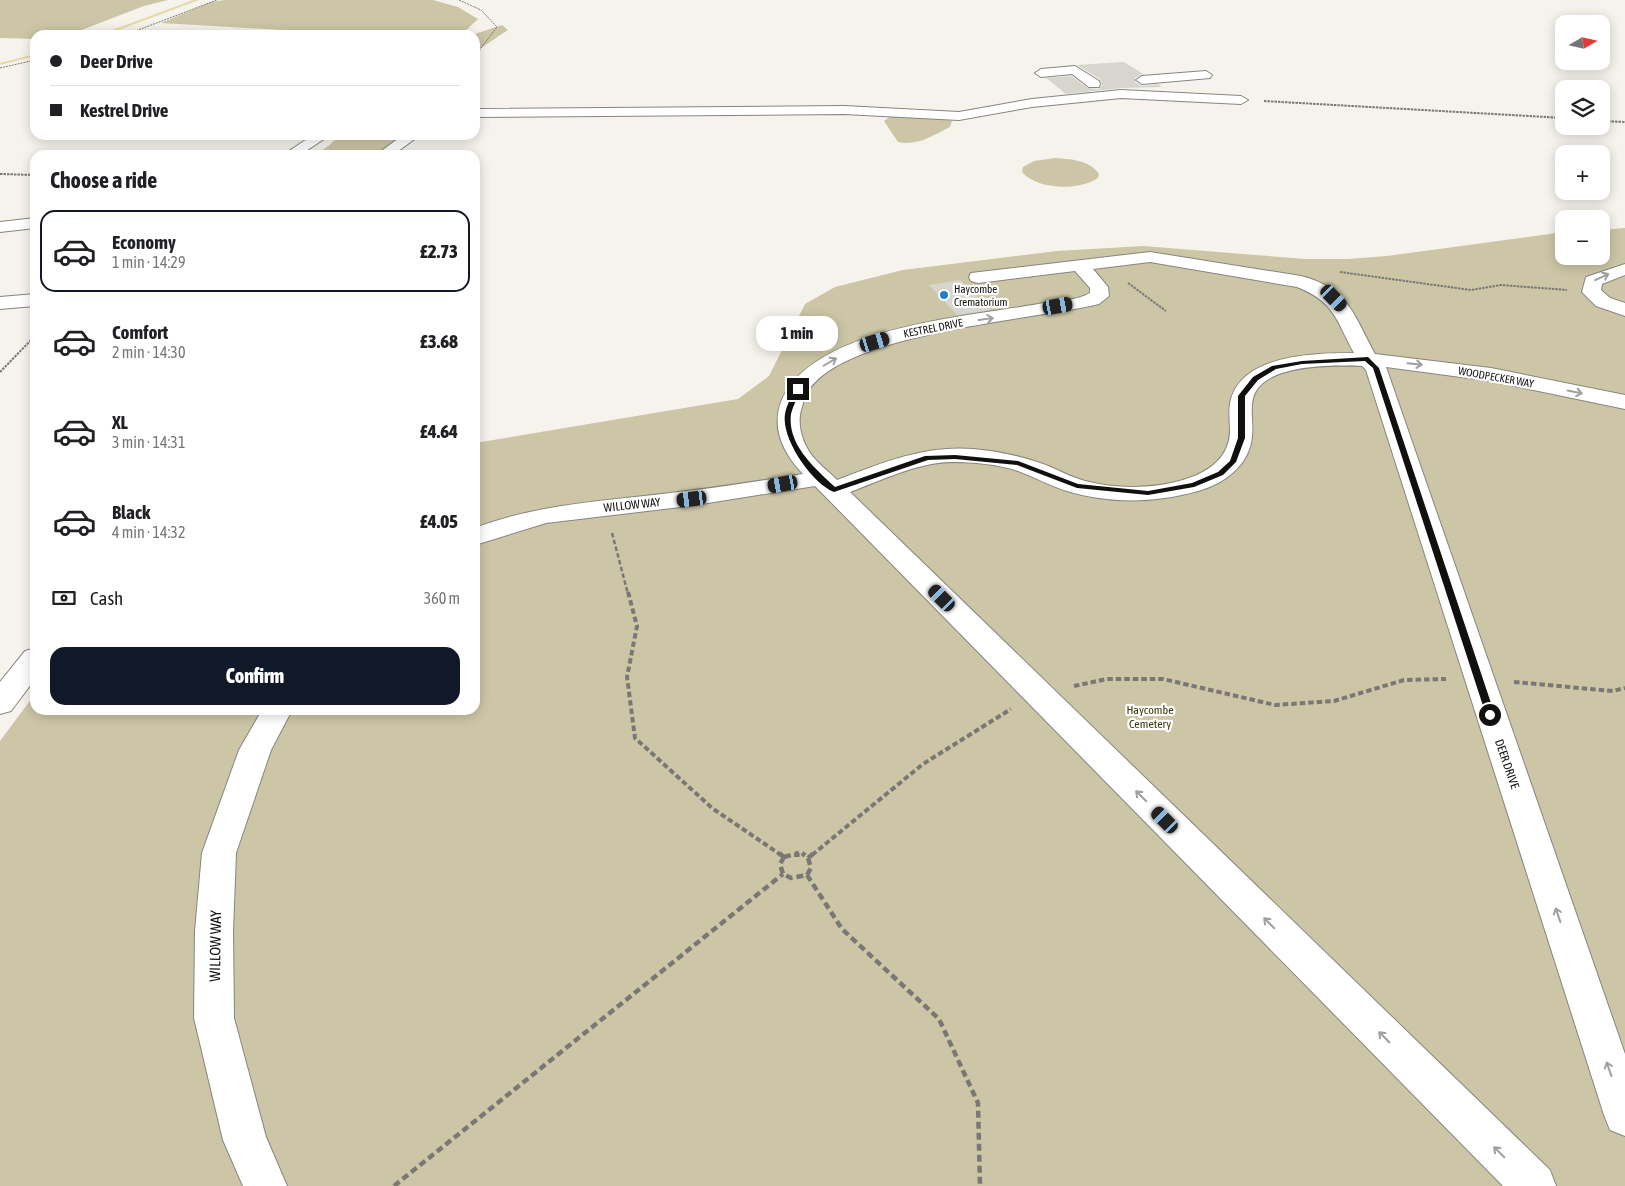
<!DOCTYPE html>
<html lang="en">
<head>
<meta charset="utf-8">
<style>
  body { margin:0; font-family:"Asap Condensed",sans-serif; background:#f6f6f6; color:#202124; height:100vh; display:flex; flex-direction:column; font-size:19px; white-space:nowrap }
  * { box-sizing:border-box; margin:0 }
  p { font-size:16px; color:#757577 }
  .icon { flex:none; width:28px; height:28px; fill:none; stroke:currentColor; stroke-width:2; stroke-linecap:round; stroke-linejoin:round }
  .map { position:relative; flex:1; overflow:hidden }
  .drawer { position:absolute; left:30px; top:150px; width:450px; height:565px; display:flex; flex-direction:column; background:#fff; border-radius:15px; box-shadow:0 2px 12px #0003 }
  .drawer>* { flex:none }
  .top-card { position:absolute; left:30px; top:30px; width:450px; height:110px; border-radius:15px; box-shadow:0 2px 12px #0003; display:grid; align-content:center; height:110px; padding:0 20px; background:#fff }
  .needle { width:32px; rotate:81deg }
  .fabs { position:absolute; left:1555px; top:15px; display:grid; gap:10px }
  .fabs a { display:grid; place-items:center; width:55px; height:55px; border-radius:10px; background:#fff; box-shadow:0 2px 12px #0003; font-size:25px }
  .end { position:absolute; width:22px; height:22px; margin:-11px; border:6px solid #11100e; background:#fff; box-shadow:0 0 0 2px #fff }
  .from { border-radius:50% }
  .bubble { position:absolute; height:35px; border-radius:15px; background:#fff; box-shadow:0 2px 12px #0003; font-size:16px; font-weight:800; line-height:35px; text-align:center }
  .car { position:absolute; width:15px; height:30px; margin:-15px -8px; border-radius:6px; box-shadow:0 0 4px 1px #0007; background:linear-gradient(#222 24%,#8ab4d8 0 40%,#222 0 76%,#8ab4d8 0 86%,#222 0) }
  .top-card b { display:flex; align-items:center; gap:18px; height:48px; font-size:19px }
  .top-card b+b { border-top:1px solid #e0e0e0 }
  .top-card i { width:12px; height:12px; background:#202124 }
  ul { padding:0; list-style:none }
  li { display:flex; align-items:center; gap:15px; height:82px; margin:0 10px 8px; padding:0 10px; border:2px solid transparent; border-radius:15px }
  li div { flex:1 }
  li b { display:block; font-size:19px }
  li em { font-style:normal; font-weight:800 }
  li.active { border-color:#111827 }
  li>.icon { width:45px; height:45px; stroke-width:1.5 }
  h2 { padding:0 20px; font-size:22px; line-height:60px }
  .pay { display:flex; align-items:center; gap:12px; height:55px; padding:0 20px; font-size:19px }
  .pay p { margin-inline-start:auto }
  .button { display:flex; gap:10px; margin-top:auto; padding:10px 20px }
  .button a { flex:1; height:58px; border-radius:15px; background:#111827; color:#fff; font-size:20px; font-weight:800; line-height:58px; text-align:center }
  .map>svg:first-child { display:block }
  .green { fill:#ccc6a6 }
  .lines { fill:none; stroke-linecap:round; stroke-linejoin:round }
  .stream { fill:#e4daa7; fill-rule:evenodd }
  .building { fill:#d6d5ce }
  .minor-casing { stroke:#86857f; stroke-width:2 }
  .path-far4 { stroke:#797874; stroke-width:1; stroke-dasharray:2 1; stroke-linecap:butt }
  .path-far3 { stroke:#797874; stroke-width:2; stroke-dasharray:2.5 1; stroke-linecap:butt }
  .path-far2 { stroke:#797874; stroke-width:2.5; stroke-dasharray:4.5 2.5; stroke-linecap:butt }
  .path-far1 { stroke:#797874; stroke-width:4; stroke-dasharray:5.5 3; stroke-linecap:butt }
  .path { stroke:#797874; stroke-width:4.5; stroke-dasharray:7 4; stroke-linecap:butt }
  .minor { fill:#fff; fill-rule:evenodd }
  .oneway { stroke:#a09f9f }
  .route { fill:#11100e }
  .poi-dot { fill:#2180cc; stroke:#fff; stroke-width:2 }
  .labels { text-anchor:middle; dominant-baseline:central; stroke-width:4.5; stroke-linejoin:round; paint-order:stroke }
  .far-poi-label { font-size:11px; fill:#11100e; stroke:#fff; text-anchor:start }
  .far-street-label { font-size:11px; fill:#11100e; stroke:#fff }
  .street-label { font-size:12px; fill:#11100e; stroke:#fff }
  .park-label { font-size:12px; fill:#3c340b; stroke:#fff }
  .near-street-label { font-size:15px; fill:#11100e; stroke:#fff }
</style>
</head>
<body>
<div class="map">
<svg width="1625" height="1186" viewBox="0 0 1625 1186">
  <rect width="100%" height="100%" fill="#f5f3ec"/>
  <path class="green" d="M0,0H168L144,6L71,34L35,35V39L0,38Z
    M225,0H433L458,7L478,19L461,35H370L161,23L211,2Z
    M502,25L508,30L475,52V35H472Z
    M891,116L938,118L952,121L950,127C932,136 918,146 898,142L884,121Z
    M351,135H421L393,155H317L339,137Z
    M1055,158C1070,159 1090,160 1099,174L1098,178C1079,191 1037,190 1022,172L1023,167L1034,161Z
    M1625,228V1186H0V741L35,694V710H475V443L738,399L769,376L805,304L835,287L903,270L1057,251L1143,246L1305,259H1348L1387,256L1564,232V256H1601V230Z"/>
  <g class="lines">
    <path class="stream" d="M193,0H199L105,35H99Z
      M35,54V56L0,65V63Z"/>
  </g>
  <path class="building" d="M1124,62L1143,74L1135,78V82L1142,86L1158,84L1162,87L1121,88L1066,94L1046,78L1071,76L1088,88L1099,89L1102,85L1100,79L1077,65Z
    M960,280L991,310L957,315L929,285Z"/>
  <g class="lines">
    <defs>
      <path id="minor" d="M1075,66L1099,81L1100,84L1099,87H1089L1072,74L1041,77L1035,73L1041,69Z
        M1206,71L1212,75L1210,78L1142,84L1136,80L1142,76Z
        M1121,90L1241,96L1248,100L1241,104L1121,98L1032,107L959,120L844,114L475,117V109L844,106L959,112L1032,99Z
        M313,135H330L300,155H283Z
        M403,135H420L393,155H376Z
        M35,218V228L0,232V222Z
        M1150,252L1301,276C1349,288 1354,316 1375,354L1491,368L1625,395V409L1491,381L1386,367L1625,1054V1136L1610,1130L1604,1115L1366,370L1362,366C1335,365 1272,364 1256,391C1248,405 1254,421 1252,436C1250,465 1224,484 1198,491C1155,503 1110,504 1067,491C1050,486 1035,477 1018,471C997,464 973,462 951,462C916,463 882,480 850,492L1550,1170L1556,1186H1503L815,486L689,506L546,523L475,545V528C538,504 604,501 670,493C715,488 759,481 803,474C784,454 771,429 781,402C811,327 968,317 1038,304C1054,301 1076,301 1090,293V288L1075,271L978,283L971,281L969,277L971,273ZM1150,262L1297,287C1335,302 1336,320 1354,353C1316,353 1244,354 1231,399C1228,410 1230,422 1230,433C1228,460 1206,473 1183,480C1153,489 1115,489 1085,481C1070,477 1057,469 1043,464C1021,456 996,451 973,449C925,445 881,463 837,480C830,473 820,465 813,457C802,443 796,423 802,407C803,402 805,397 807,393C840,333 1033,320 1099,304L1109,296L1108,287L1093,269Z
        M1625,264V275L1602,284L1601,290L1610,298L1625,303V316L1596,306L1582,292L1586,277Z
        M35,294V306L0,309V297Z
        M35,648V679L11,711L0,714V682L25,651Z
        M262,710H292L271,750L236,853L233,931L234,1018L266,1137L287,1186H243L223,1140L194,1018L195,931L202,853L239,750Z"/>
    </defs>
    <use href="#minor" class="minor-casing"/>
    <path class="path-far4" d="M459,0L481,10L497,27L475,56
      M125,35L217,0
      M0,68L35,60"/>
    <path class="path-far3" d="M1264,101L1564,118
      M1601,121L1625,122
      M0,174L35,175
      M1340,272L1471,290L1501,285L1567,290
      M1128,283L1166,311
      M0,372L35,336"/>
    <path class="path-far2" d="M612,533L628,594"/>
    <path class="path-far1" d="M628,592L637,626L627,677L635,738L712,808L781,855
      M1514,682L1613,691L1625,688
      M1074,686L1107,679H1163L1275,705L1334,701L1404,680L1446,679
      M794,855H803
      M812,855L923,764L1011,709"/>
    <path class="path" d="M779,853L784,857
      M784,857L780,864L783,874L791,878L807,875L811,868L808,858L802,853
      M784,857L799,853
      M808,858L814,853
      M807,875L842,929L939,1019L978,1103L980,1186
      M394,1186L783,874"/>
    <use href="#minor" class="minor"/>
  </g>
  <defs><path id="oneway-shaft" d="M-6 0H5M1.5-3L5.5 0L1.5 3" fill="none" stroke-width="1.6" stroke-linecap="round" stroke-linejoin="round" transform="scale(1.25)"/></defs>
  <g class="oneway">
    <use href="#oneway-shaft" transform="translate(1602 277) rotate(-25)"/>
    <use href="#oneway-shaft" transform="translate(986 319) rotate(-8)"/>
    <use href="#oneway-shaft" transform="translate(830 362) rotate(-30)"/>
    <use href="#oneway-shaft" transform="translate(1415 364) rotate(6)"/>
    <use href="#oneway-shaft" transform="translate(1575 392) rotate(12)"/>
    <use href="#oneway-shaft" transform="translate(1141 796) rotate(-135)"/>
    <use href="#oneway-shaft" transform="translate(1558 915) rotate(-109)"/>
    <use href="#oneway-shaft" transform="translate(1269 923) rotate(-135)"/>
    <use href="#oneway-shaft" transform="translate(1384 1037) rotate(-135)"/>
    <use href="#oneway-shaft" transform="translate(1609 1069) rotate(-109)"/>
    <use href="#oneway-shaft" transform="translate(1499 1152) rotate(-135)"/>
  </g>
  <path class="route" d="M1368,357L1379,368L1495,715L1493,717H1487L1486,715L1373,368L1365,361L1302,364L1276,369L1258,380L1245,396V438L1236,462L1223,475L1194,487L1148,495L1077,488L1017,465L955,459L928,460L834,492C812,483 781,439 785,414C786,406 792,396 795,389L798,387L802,389C798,396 793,406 791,414C787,445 815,468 835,487L925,456L955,455L1018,461L1078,484L1148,491L1192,483L1218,472L1230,461L1238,438V396L1253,377L1272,366L1302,361Z"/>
  <circle class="poi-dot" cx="944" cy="295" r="5"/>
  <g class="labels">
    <g class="far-poi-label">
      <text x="954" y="289">Haycombe<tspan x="954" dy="13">Crematorium</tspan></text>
    </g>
    <g class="far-street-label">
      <text transform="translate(933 328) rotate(-11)">KESTREL DRIVE</text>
      <text transform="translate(1496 377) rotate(10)">WOODPECKER WAY</text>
    </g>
    <g class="street-label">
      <text transform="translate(632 505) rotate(-6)">WILLOW WAY</text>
      <text transform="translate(1507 764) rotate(71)">DEER DRIVE</text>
    </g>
    <g class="park-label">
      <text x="1150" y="710">Haycombe<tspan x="1150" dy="14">Cemetery</tspan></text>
    </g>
    <g class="near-street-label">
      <text transform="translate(215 946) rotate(-89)">WILLOW WAY</text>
    </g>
  </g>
</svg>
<div class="fabs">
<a><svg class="needle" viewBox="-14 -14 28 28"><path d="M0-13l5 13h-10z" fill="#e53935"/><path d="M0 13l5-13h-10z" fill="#757577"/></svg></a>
<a><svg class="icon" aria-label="layers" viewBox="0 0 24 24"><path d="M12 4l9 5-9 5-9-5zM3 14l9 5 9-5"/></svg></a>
<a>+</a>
<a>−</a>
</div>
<i class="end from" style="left:1490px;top:715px"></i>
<i class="end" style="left:798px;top:389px"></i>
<div class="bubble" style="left:756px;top:316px;width:82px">1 min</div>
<i class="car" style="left:1334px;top:298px;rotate:136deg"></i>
<i class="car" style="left:1058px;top:306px;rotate:80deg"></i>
<i class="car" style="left:875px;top:342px;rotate:73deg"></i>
<i class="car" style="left:783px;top:484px;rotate:260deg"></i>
<i class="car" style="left:692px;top:499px;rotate:263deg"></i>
<i class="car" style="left:942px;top:598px;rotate:315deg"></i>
<i class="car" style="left:1165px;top:820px;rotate:315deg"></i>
<div class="top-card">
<b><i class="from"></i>Deer Drive</b>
<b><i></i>Kestrel Drive</b>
</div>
<section class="drawer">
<h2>Choose a ride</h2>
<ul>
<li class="active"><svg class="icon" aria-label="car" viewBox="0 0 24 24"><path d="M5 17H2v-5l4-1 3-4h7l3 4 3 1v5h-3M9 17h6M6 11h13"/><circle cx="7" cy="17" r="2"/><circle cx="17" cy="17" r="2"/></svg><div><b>Economy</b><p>1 min · 14:29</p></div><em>£2.73</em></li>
<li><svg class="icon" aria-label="car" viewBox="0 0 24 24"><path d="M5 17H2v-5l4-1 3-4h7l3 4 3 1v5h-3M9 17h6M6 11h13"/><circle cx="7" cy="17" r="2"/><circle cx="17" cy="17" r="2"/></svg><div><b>Comfort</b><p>2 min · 14:30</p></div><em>£3.68</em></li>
<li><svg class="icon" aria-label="car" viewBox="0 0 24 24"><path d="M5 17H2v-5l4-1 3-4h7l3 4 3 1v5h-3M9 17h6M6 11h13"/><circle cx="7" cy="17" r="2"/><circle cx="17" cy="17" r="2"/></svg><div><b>XL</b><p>3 min · 14:31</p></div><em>£4.64</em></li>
<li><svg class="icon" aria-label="car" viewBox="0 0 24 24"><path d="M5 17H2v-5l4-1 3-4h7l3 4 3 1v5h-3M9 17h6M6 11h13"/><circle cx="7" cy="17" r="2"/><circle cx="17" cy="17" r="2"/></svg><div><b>Black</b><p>4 min · 14:32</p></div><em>£4.05</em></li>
</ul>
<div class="pay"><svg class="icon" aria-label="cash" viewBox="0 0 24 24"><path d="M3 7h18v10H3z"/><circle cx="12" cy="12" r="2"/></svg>Cash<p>360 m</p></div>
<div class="button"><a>Confirm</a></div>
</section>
</div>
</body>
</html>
